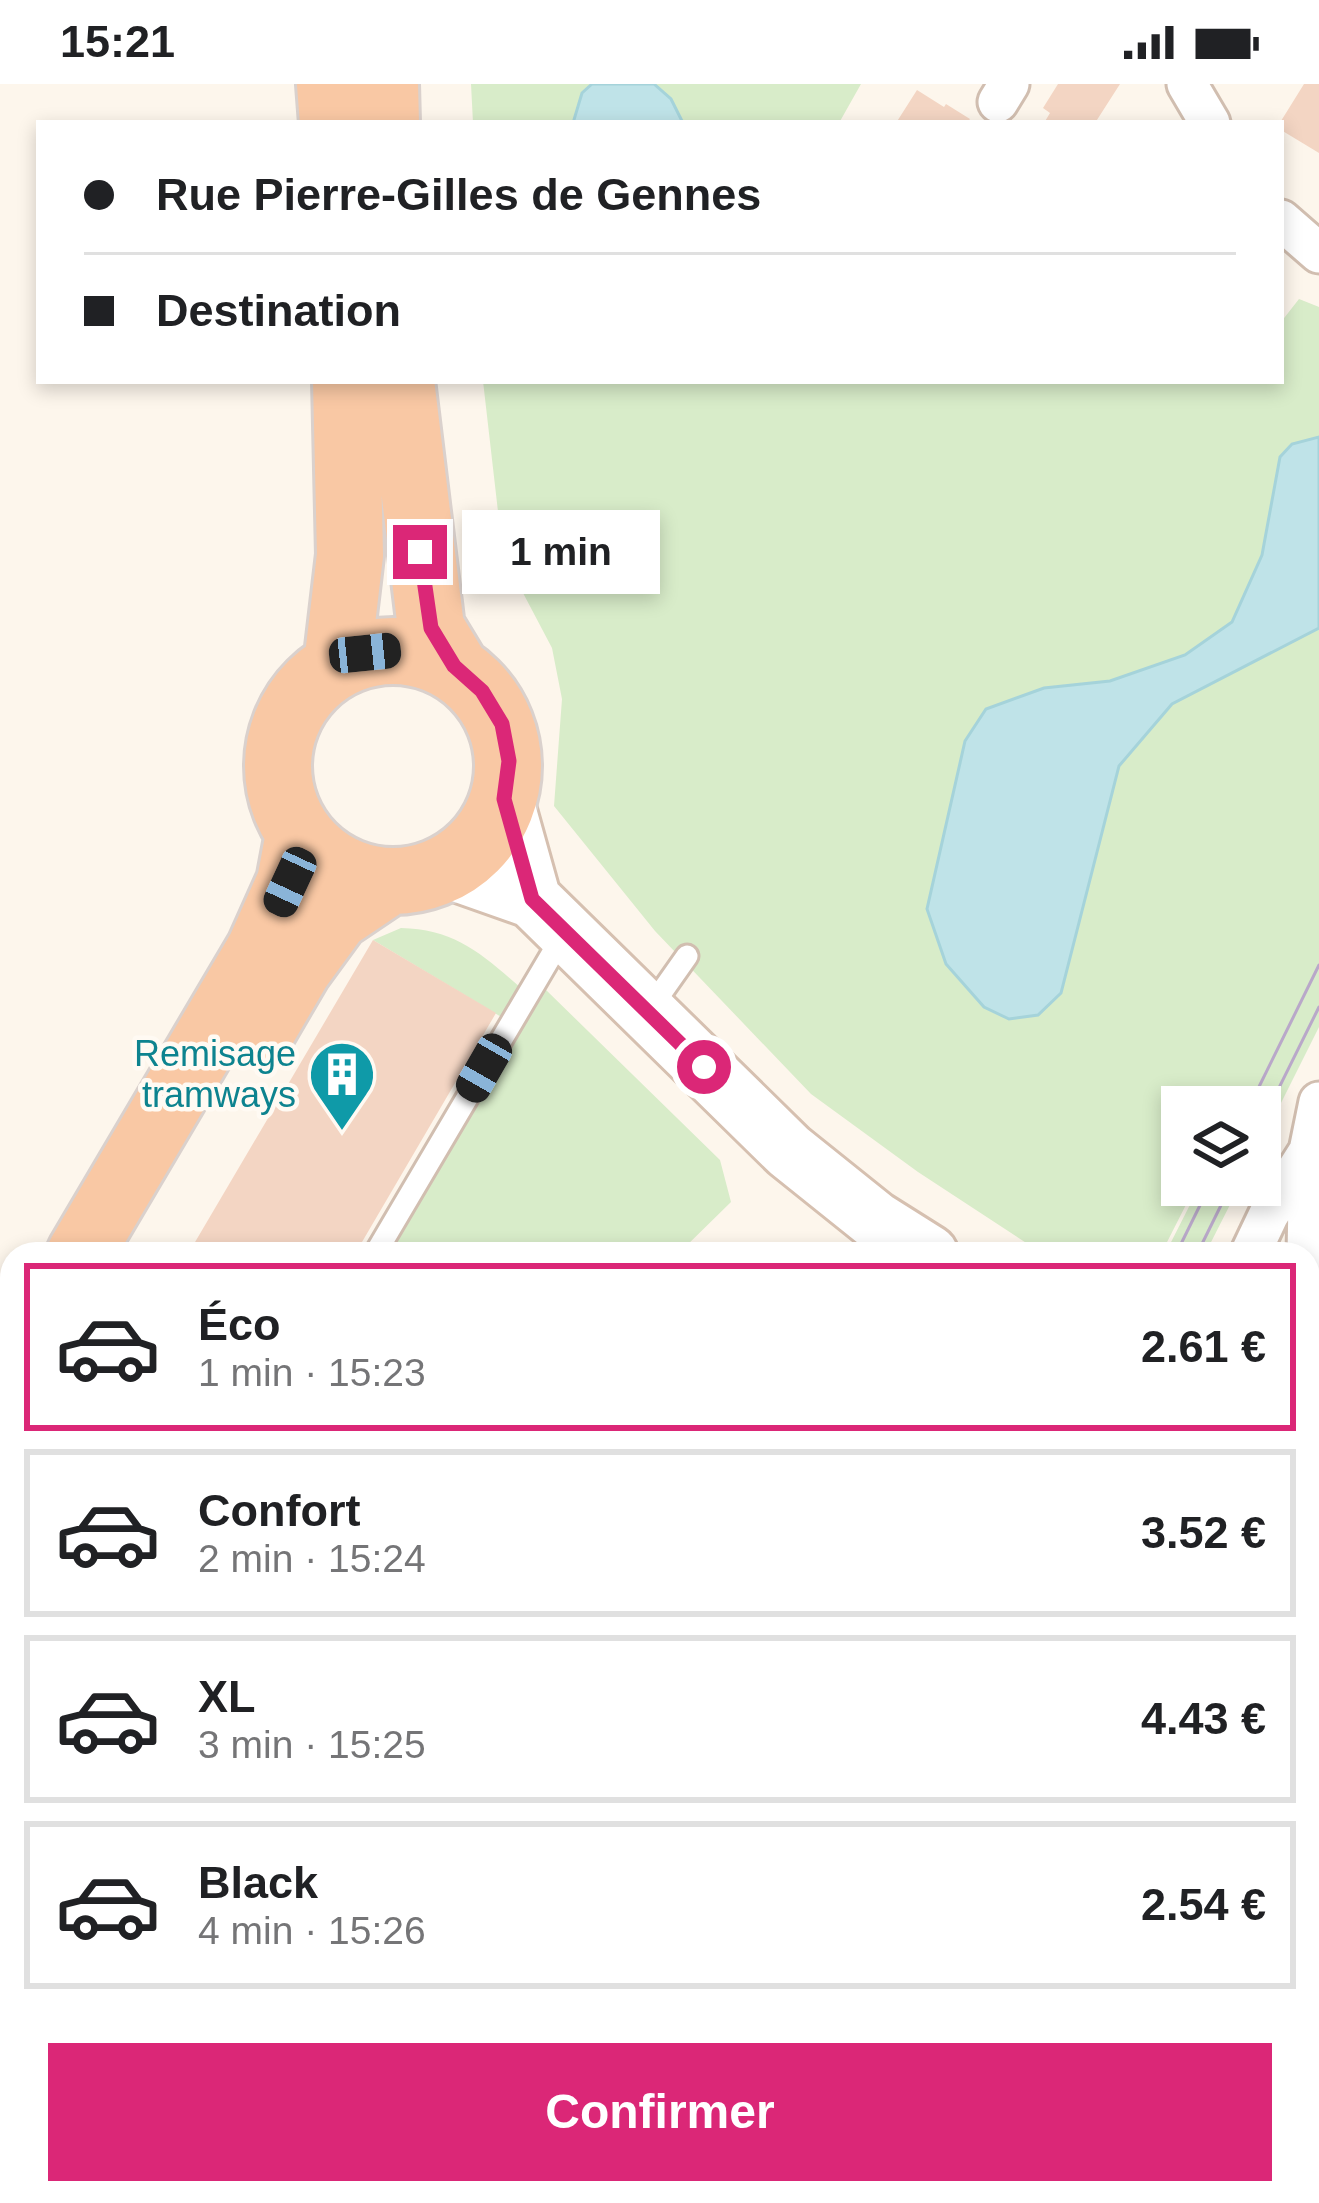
<!DOCTYPE html>
<html lang="fr">
<head>
<meta charset="utf-8">
<style>
  body { margin:0; font-family:Helvetica,sans-serif; background:#f2f2f2; color:#202124; height:100vh; display:flex; flex-direction:column; font-size:45px; white-space:nowrap }
  * { box-sizing:border-box; margin:0 }
  p { font-size:39px; color:#757577 }
  .icon { flex:none; width:66px; height:66px; fill:none; stroke:currentColor; stroke-width:2; stroke-linecap:round; stroke-linejoin:round }
  .map { position:relative; flex:1; overflow:hidden }
  .panel { position:absolute; left:0px; top:1158px; width:1320px; height:963px; display:flex; flex-direction:column; background:#fff; border-radius:36px 36px 0 0; box-shadow:0 6px 18px #0003 }
  .panel>* { flex:none }
  .top-card { position:absolute; left:36px; top:36px; width:1248px; height:264px; border-radius:0px; box-shadow:0 6px 18px #0003; display:grid; align-content:center; height:264px; padding:0 48px; background:#fff }
  .tools { position:absolute; left:1161px; top:1002px; display:grid; gap:24px }
  .tools a { display:grid; place-items:center; width:120px; height:120px; border-radius:0px; background:#fff; box-shadow:0 6px 18px #0003; font-size:60px }
  .end { position:absolute; width:54px; height:54px; margin:-27px; border:15px solid #db2777; background:#fff; box-shadow:0 0 0 6px #fff }
  .from { border-radius:50% }
  .bubble { position:absolute; height:84px; border-radius:0px; background:#fff; box-shadow:0 6px 18px #0003; font-size:39px; font-weight:700; line-height:84px; text-align:center }
  .car { position:absolute; width:36px; height:72px; margin:-36px -18px; border-radius:15px; box-shadow:0 0 9px 3px #0007; background:linear-gradient(#222 24%,#8ab4d8 0 40%,#222 0 76%,#8ab4d8 0 86%,#222 0) }
  .top-card b { display:flex; align-items:center; gap:42px; height:114px; font-size:45px }
  .top-card b+b { border-top:3px solid #e0e0e0 }
  .top-card i { width:30px; height:30px; background:#202124 }
  ul { padding:21px 0 0; list-style:none }
  li { display:flex; align-items:center; gap:36px; height:168px; margin:0 24px 18px; padding:0 24px; border:6px solid #e0e0e0; border-radius:0px }
  li div { flex:1 }
  li b { display:block; font-size:45px }
  li em { font-style:normal; font-weight:700 }
  li.selected { border-color:#db2777 }
  li>.icon { width:108px; height:108px; stroke-width:1.5 }
  .button { display:flex; gap:24px; margin-top:auto; padding:24px 48px }
  .button a { flex:1; height:138px; border-radius:0px; background:#db2777; color:#fff; font-size:48px; font-weight:700; line-height:138px; text-align:center }
  .status { display:flex; justify-content:space-between; align-items:center; height:84px; padding:0 60px; background:#fff; direction:ltr }
  .status svg { height:33px; fill:currentColor }
  .map>svg:first-child { display:block }
  .green { fill:#d8ecc9 }
  .water { fill:#bfe3e8; stroke:#a5d3da; stroke-width:3 }
  .building { fill:#f3d5c3 }
  .lines { fill:none; stroke-linecap:round; stroke-linejoin:round }
  .service-casing { stroke:#d1beb0; stroke-width:27 }
  .minor-casing { stroke:#d1beb0; stroke-width:45 }
  .secondary-casing { stroke:#d6c0b0; stroke-width:63 }
  .trunk-casing { stroke:#dad1cd; stroke-width:72 }
  .service { stroke:#fff; stroke-width:21 }
  .minor { stroke:#fff; stroke-width:39 }
  .secondary { stroke:#fff; stroke-width:57 }
  .trunk { stroke:#f9c8a4; stroke-width:66 }
  .tram { stroke:#b9a8c9; stroke-width:3 }
  .route { stroke:#db2777; stroke-width:15 }
  .labels { text-anchor:middle; dominant-baseline:central; stroke-width:9; stroke-linejoin:round; paint-order:stroke }
  .culture-label { font-size:36px; fill:#0d838f; stroke:#fffaf3; text-anchor:end }
</style>
</head>
<body>
<div class="status"><b>15:21</b><svg viewBox="0 0 49 12"><path d="M0 12V9h3v3zM5 12V6h3v6zM10 12V3h3v9zM15 12V0h3v12zM26 1h20v11H26zM47 4h2v5h-2z"/></svg></div>
<div class="map">
<svg width="1319" height="2119" viewBox="0 0 1319 2119">
  <rect width="100%" height="100%" fill="#fdf6ec"/>
  <path class="green" d="M471,0H861L839,39H473Z
    M1299,215L1319,223V943L1260,1061V1023H1238L1239,1019L1236,1023H1182V1101H1196L1161,1170H1043L918,1088L811,1010L655,847L554,722L562,615L552,564L503,471L483,297H1281V238Z
    M401,844C455,845 482,870 521,904L503,934L373,856Z
    M545,905L720,1076L731,1118L678,1170H388Z
    M1200,1101H1240L1205,1170H1165Z
    M12,1667V1751L0,1752V1671Z"/>
  <path class="water" d="M592,0H654L671,15L683,39H573L582,9Z
    M1319,353V544L1172,620L1119,682L1061,909L1038,931L1009,935L984,923L946,880L927,825L965,657L986,625L1044,604L1110,597L1185,571L1232,538L1262,471L1280,373L1292,360Z"/>
  <path class="building" d="M1058,0H1120L1095,39H1044L1050,29L1043,24Z
    M1304,0H1319V69L1281,46V37Z
    M917,6L944,23L946,20L970,35L967,39H896Z
    M373,856L496,929L355,1170H188Z
    M0,1824L12,1831V1844L0,1864Z
    M1007,2109H1028L1043,2113L1042,2119H1004Z"/>
  <g class="lines">
    <defs>
      <path id="service" d="M649,926L687,872
        M375,1170L565,848
        M0,1808L12,1787"/>
      <path id="minor" d="M1187,0L1210,39
        M998,18L1009,0
        M1281,136L1319,169
        M1250,1170L1269,1130L1309,1067
        M1307,1170L1309,1067L1319,1018
        M792,2119L797,2109"/>
      <path id="secondary" d="M504,715L532,815
        M447,785L532,815L789,1067L875,1136L929,1170
        M1308,1500L1319,1519
        M1308,1632L1319,1638"/>
      <path id="trunk" d="M330,0L333,39
        M385,0L386,39
        M401,297L431,544L454,582
        M278 682a115 115 0 1 1 230 0a115 115 0 1 1-230 0Z
        M337,581L350,471L346,297
        M260,950L298,885L336,833L388,798
        M80,1170L260,865L290,798L299,750
        M0,1305L12,1285
        M0,1390L12,1370"/>
    </defs>
    <use href="#service" class="service-casing"/>
    <use href="#minor" class="minor-casing"/>
    <use href="#secondary" class="secondary-casing"/>
    <use href="#trunk" class="trunk-casing"/>
    <use href="#service" class="service"/>
    <use href="#minor" class="minor"/>
    <use href="#secondary" class="secondary"/>
    <use href="#trunk" class="trunk"/>
    <path class="tram" d="M1249,1023L1319,881
      M1260,1042L1319,923
      M1176,1170L1210,1101
      M1197,1170L1231,1101
      M726,2119L731,2109"/>
  </g>
  <g class="lines">
    <path class="route" d="M420,468L431,544L454,582L482,607L502,640L509,677L504,715L532,815L704,983"/>
  </g>
  <defs>
    <symbol id="building-pin" viewBox="-11 -11 22 30"><path d="M0 17L-7.5 6A9.5 9.5 0 1 1 7.5 6Z" fill="#0f9aa8" stroke="#fffaf3"/><path d="M-4-6H4V6H1V3H-1V6H-4ZM-2.5-4.3h1.7v1.8h-1.7ZM.8-4.3h1.7v1.8H.8ZM-2.5-1h1.7V.8h-1.7ZM.8-1h1.7V.8H.8Z" fill="#fff"/></symbol>
  </defs>
  <g fill-rule="evenodd">
    <use href="#building-pin" x="304" y="952" width="76" height="104"/>
  </g>
  <g class="labels">
    <g class="culture-label">
      <text x="296" y="969">Remisage<tspan x="296" dy="41">tramways</tspan></text>
    </g>
  </g>
</svg>
<div class="tools">
<a><svg class="icon" aria-label="layers" viewBox="0 0 24 24"><path d="M12 4l9 5-9 5-9-5zM3 14l9 5 9-5"/></svg></a>
</div>
<i class="end from" style="left:704px;top:983px"></i>
<i class="end" style="left:420px;top:468px"></i>
<div class="bubble" style="left:462px;top:426px;width:198px">1 min</div>
<i class="car" style="left:365px;top:569px;rotate:84deg"></i>
<i class="car" style="left:290px;top:798px;rotate:205deg"></i>
<i class="car" style="left:484px;top:984px;rotate:210deg"></i>
<div class="top-card">
<b><i class="from"></i>Rue Pierre-Gilles de Gennes</b>
<b><i></i>Destination</b>
</div>
<section class="panel">
<ul>
<li class="selected"><svg class="icon" aria-label="car" viewBox="0 0 24 24"><path d="M5 17H2v-5l4-1 3-4h7l3 4 3 1v5h-3M9 17h6M6 11h13"/><circle cx="7" cy="17" r="2"/><circle cx="17" cy="17" r="2"/></svg><div><b>Éco</b><p>1 min · 15:23</p></div><em>2.61 €</em></li>
<li><svg class="icon" aria-label="car" viewBox="0 0 24 24"><path d="M5 17H2v-5l4-1 3-4h7l3 4 3 1v5h-3M9 17h6M6 11h13"/><circle cx="7" cy="17" r="2"/><circle cx="17" cy="17" r="2"/></svg><div><b>Confort</b><p>2 min · 15:24</p></div><em>3.52 €</em></li>
<li><svg class="icon" aria-label="car" viewBox="0 0 24 24"><path d="M5 17H2v-5l4-1 3-4h7l3 4 3 1v5h-3M9 17h6M6 11h13"/><circle cx="7" cy="17" r="2"/><circle cx="17" cy="17" r="2"/></svg><div><b>XL</b><p>3 min · 15:25</p></div><em>4.43 €</em></li>
<li><svg class="icon" aria-label="car" viewBox="0 0 24 24"><path d="M5 17H2v-5l4-1 3-4h7l3 4 3 1v5h-3M9 17h6M6 11h13"/><circle cx="7" cy="17" r="2"/><circle cx="17" cy="17" r="2"/></svg><div><b>Black</b><p>4 min · 15:26</p></div><em>2.54 €</em></li>
</ul>
<div class="button"><a>Confirmer</a></div>
</section>
</div>
</body>
</html>
